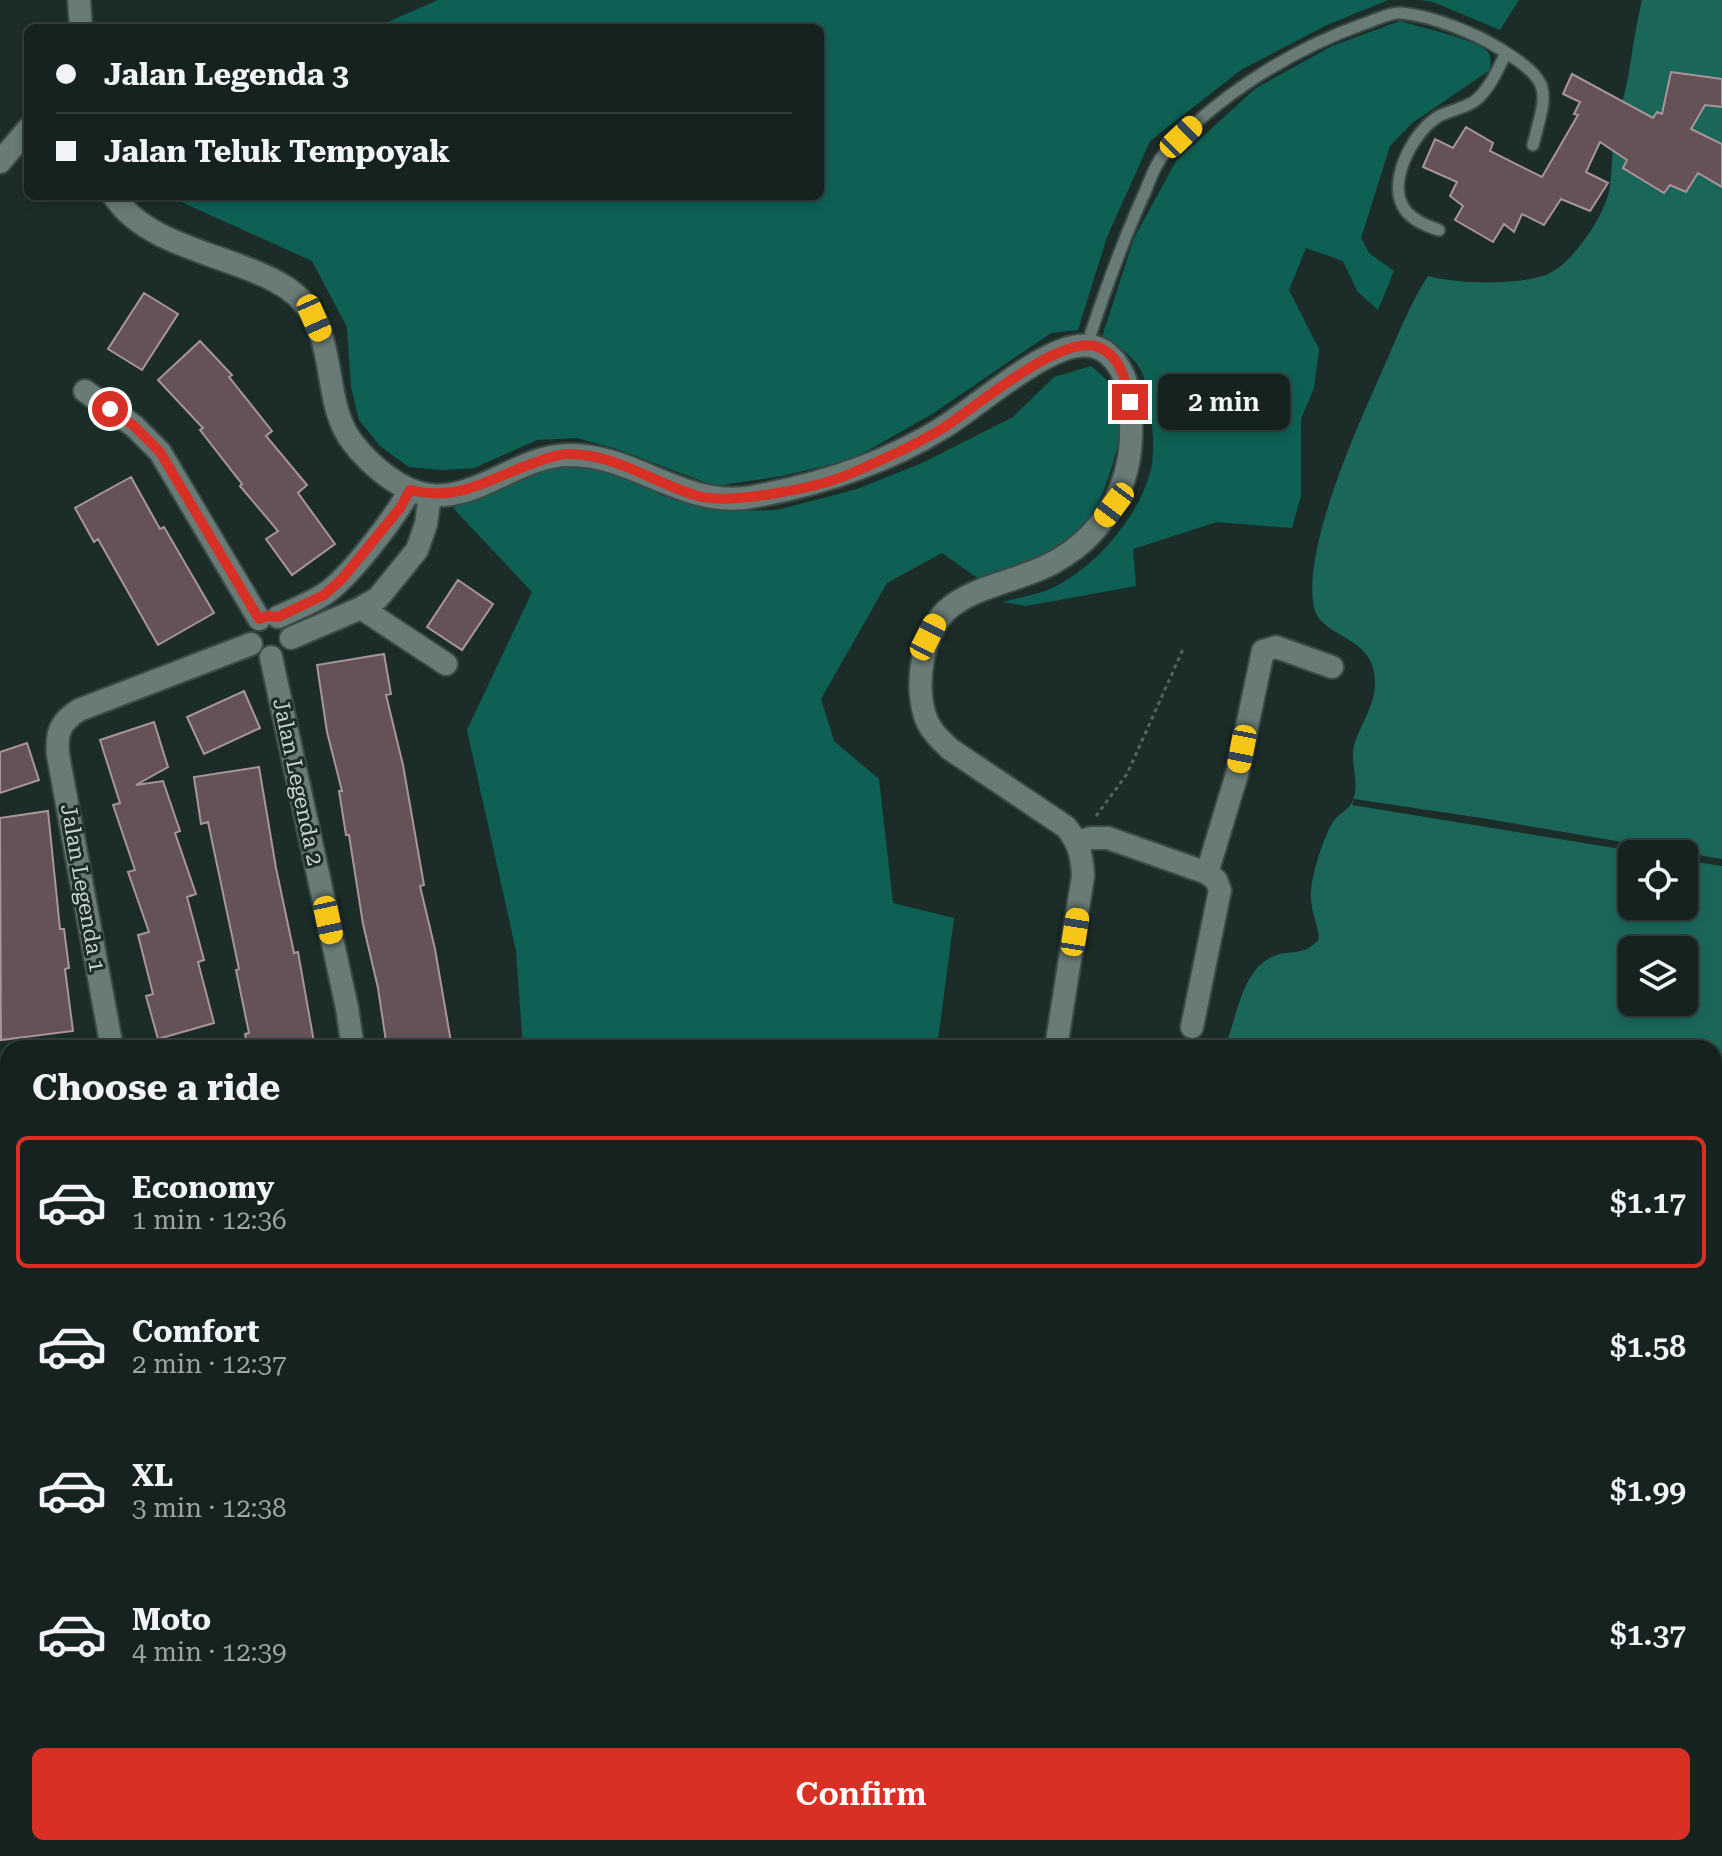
<!DOCTYPE html>
<html lang="en">
<head>
<meta charset="utf-8">
<style>
  body { margin:0; font-family:"Roboto Serif",serif; background:#222f2c; color:#f1f3f6; height:100vh; display:flex; flex-direction:column; font-size:30px; white-space:nowrap }
  * { box-sizing:border-box; margin:0 }
  p { font-size:26px; color:#9da4a4 }
  .icon { flex:none; width:44px; height:44px; fill:none; stroke:currentColor; stroke-width:2; stroke-linecap:round; stroke-linejoin:round }
  .map { position:relative; flex:1; overflow:hidden }
  .panel { position:absolute; left:0px; top:1040px; width:1722px; height:816px; display:flex; flex-direction:column; background:#15221f; border-radius:24px 24px 0 0; box-shadow:0 4px 12px #0003,0 0 0 2px #343f3d }
  .panel>* { flex:none }
  .hud { position:absolute; left:24px; top:24px; width:800px; height:176px; border-radius:12px; box-shadow:0 4px 12px #0003,0 0 0 2px #343f3d; display:grid; align-content:center; height:176px; padding:0 32px; background:#15221f }
  .buttons { position:absolute; left:1618px; top:840px; display:grid; gap:16px }
  .buttons a { display:grid; place-items:center; width:80px; height:80px; border-radius:12px; background:#15221f; box-shadow:0 4px 12px #0003,0 0 0 2px #343f3d; font-size:40px }
  .end { position:absolute; width:36px; height:36px; margin:-18px; border:10px solid #d93025; background:#fff; box-shadow:0 0 0 4px #fff }
  .from { border-radius:50% }
  .bubble { position:absolute; height:56px; border-radius:12px; background:#15221f; box-shadow:0 4px 12px #0003,0 0 0 2px #343f3d; font-size:26px; font-weight:600; line-height:56px; text-align:center }
  .car { position:absolute; width:24px; height:48px; margin:-24px -12px; border-radius:10px; box-shadow:0 0 6px 2px #0007; background:linear-gradient(#f5c518 24%,#345 0 40%,#f5c518 0 76%,#345 0 86%,#f5c518 0) }
  .hud b { display:flex; align-items:center; gap:28px; height:76px; font-size:30px }
  .hud b+b { border-top:2px solid #343f3d }
  .hud i { width:20px; height:20px; background:#f1f3f6 }
  ul { padding:0; list-style:none }
  li { display:flex; align-items:center; gap:24px; height:132px; margin:0 16px 12px; padding:0 16px; border:4px solid transparent; border-radius:12px }
  li div { flex:1 }
  li b { display:block; font-size:30px }
  li em { font-style:normal; font-weight:600 }
  li.current { border-color:#d93025 }
  li>.icon { width:72px; height:72px; stroke-width:1.5 }
  h2 { padding:0 32px; font-size:36px; line-height:96px }
  .cta { display:flex; gap:16px; margin-top:auto; padding:16px 32px }
  .cta a { flex:1; height:92px; border-radius:12px; background:#d93025; color:#fff; font-size:32px; font-weight:600; line-height:92px; text-align:center }
  .map>svg:first-child { display:block }
  .forest { fill:#0e6054 }
  .water { fill:#1a675a; fill-rule:evenodd }
  .pier { fill:#1c2d29 }
  .building { fill:#645256; stroke:#a99599; stroke-width:2 }
  .lines { fill:none; stroke-linecap:round; stroke-linejoin:round }
  .service-casing { stroke:#3c4a47; stroke-width:15 }
  .minor-casing { stroke:#3c4a47; stroke-width:26 }
  .tertiary-casing { stroke:#3c4a47; stroke-width:26 }
  .path { stroke:#556460; stroke-width:3; stroke-dasharray:4 4; stroke-linecap:butt }
  .service { stroke:#687b76; stroke-width:11 }
  .minor { stroke:#687b76; stroke-width:22 }
  .tertiary { stroke:#687b76; stroke-width:22 }
  .route { stroke:#d93025; stroke-width:10 }
  .labels { text-anchor:middle; dominant-baseline:central; stroke-width:6; stroke-linejoin:round; paint-order:stroke }
  .street-label { font-size:22px; fill:#c9d4d1; stroke:#1c2d29 }
</style>
</head>
<body>
<div class="map">
<svg width="1722" height="1856" viewBox="0 0 1722 1856">
  <rect width="100%" height="100%" fill="#1c2d29"/>
  <path class="forest" d="M438,0H1388L1327,25L1241,70L1150,141L1107,237L1078,330L1051,333L932,414L853,459L782,476L715,486L617,449L577,438L537,440L474,468L442,470L409,467L380,446L359,420L351,387L347,327L312,261L168,196H820V28H374Z
    M1420,0H1519L1500,30L1433,2Z
    M1400,21C1419,27 1474,39 1487,51C1492,56 1490,64 1490,70L1412,123L1390,146L1361,238L1369,253L1394,271L1378,310L1357,291L1343,261L1306,248L1289,290L1319,349L1314,388L1301,419V496L1292,528L1217,522L1133,549L1136,586L1026,606L1003,602C1016,598 1031,596 1045,591C1092,573 1143,514 1152,464C1154,448 1153,430 1151,415C1146,369 1141,360 1102,337L1134,238L1176,161L1256,88L1332,46Z
    M1091,366C1107,379 1118,389 1122,410C1126,429 1103,501 1091,517C1085,524 1077,532 1069,538C1042,559 1011,567 979,579L942,553L887,583L821,699L834,741L879,779L893,903L954,918L937,1048H523L516,951L467,730L532,592L453,508L548,466L588,469L623,476L663,496L698,506L732,511L777,510L857,489L922,463L1013,417L1054,377Z
    M136,1848H880L878,1856H135Z"/>
  <path class="water" d="M1642,0H1722V1856H992L994,1848H1714V1048H1224C1237,1020 1240,976 1268,959C1287,947 1303,959 1319,939C1318,925 1311,912 1311,897C1310,879 1323,838 1333,822C1338,813 1350,810 1353,800C1360,783 1350,764 1354,746C1360,725 1375,706 1375,683C1376,634 1320,639 1314,607C1302,548 1358,425 1383,369C1397,338 1409,305 1428,276C1459,284 1512,285 1543,276C1570,268 1603,218 1609,192C1613,172 1611,151 1615,131C1619,111 1626,92 1629,72C1633,48 1636,24 1642,0ZM1632,854H1684V906H1632ZM1632,950H1684V1002H1632Z"/>
  <path class="pier" d="M1354,799L1488,819L1722,859V866L1684,860V854H1651L1352,805Z"/>
  <path class="building" d="M1671,72L1722,79V107L1705,105L1691,129L1722,144V187L1698,173L1686,192L1670,185L1664,193L1623,168L1627,160L1600,142L1586,172L1608,183L1590,211L1561,199L1544,225L1522,214L1514,232L1504,224L1493,242L1455,220L1463,206L1450,196L1457,182L1423,167L1435,139L1453,148L1466,127L1493,143L1490,151L1542,177L1578,115L1574,114L1580,102L1563,94L1572,74L1653,118L1657,112L1662,114Z
    M144,293L178,314L142,370L108,349Z
    M200,341L232,375L229,377L272,431L266,436L307,485L298,493L335,544L292,575L266,539L278,531L240,486L242,484L200,430L203,428L158,380Z
    M131,477L160,529L164,527L214,613L158,645L98,539L94,542L75,508Z
    M458,580L493,604L462,650L427,627Z
    M384,654L391,694L386,695L403,765L424,885L420,886L435,949L452,1048H387L378,988L363,924L349,835H346L339,791H342L327,732L317,665Z
    M244,691L260,728L204,754L187,717Z
    M154,722L168,767L136,785L163,781L180,831L175,833L196,894L187,897L204,960L198,962L214,1023L158,1039L146,996L153,994L138,935L149,932L128,872L135,870L113,805L120,803L100,740Z
    M27,743L39,780L0,793V752Z
    M259,767L276,868L294,953L298,952L315,1048H248L245,1034L249,1033L236,970L239,969L208,822L201,824L194,777Z
    M48,811L60,929H64L69,968L65,969L73,1031L1,1040L0,818Z"/>
  <g class="lines">
    <defs>
      <path id="service" d="M1439,230C1427,226 1414,221 1406,211C1385,185 1412,134 1436,118C1448,110 1465,109 1476,100C1490,88 1498,69 1506,53
        M1087,345C1104,293 1122,242 1145,192C1150,180 1155,164 1164,154C1219,95 1290,50 1366,23C1376,20 1390,12 1401,13C1433,16 1475,33 1502,50C1554,83 1547,90 1533,145
        M112,1856L115,1848"/>
      <path id="minor" d="M0,162L28,129
        M85,391L134,426L160,452L259,619
        M361,608L446,664
        M278,617C293,610 309,604 323,595C348,580 395,517 410,490
        M291,638L361,608L378,598L417,550L426,524L430,495
        M271,657L347,1008L353,1048
        M1077,842L1091,838H1108L1207,873L1216,880L1220,890L1192,1027
        M1207,873L1237,774L1263,651L1276,647L1332,667
        M112,1048L58,755C56,733 60,722 79,710L251,644
        M0,1352L8,1338
        M0,1715L8,1719"/>
      <path id="tertiary" d="M79,0L81,28
        M114,196C148,249 237,255 287,288C343,326 318,399 353,443C370,465 401,492 430,495C479,500 520,455 569,455C634,454 685,509 751,497C819,485 885,464 944,427C981,403 1028,361 1068,348C1082,344 1097,344 1108,354C1129,372 1131,400 1131,426C1133,482 1106,533 1056,561C1024,580 984,583 953,605C922,626 912,690 928,723C933,734 942,741 950,749L1066,827C1079,843 1082,855 1083,876L1056,1048
        M896,1856L898,1848"/>
    </defs>
    <use href="#service" class="service-casing"/>
    <use href="#minor" class="minor-casing"/>
    <use href="#tertiary" class="tertiary-casing"/>
    <path class="path" d="M1096,816L1127,774L1184,647"/>
    <use href="#service" class="service"/>
    <use href="#minor" class="minor"/>
    <use href="#tertiary" class="tertiary"/>
  </g>
  <g class="lines">
    <path class="route" d="M110,409L134,426L160,452L259,619L268,616L278,617L324,595L342,579L400,508L410,490C458,502 487,480 531,464C542,460 554,455 566,454C615,453 653,483 698,496C730,505 816,488 847,475C878,462 911,447 940,430C973,410 1060,333 1098,347C1120,355 1126,381 1130,402"/>
  </g>
  <g class="labels">
    <g class="street-label">
      <text transform="translate(298 782) rotate(78)">Jalan Legenda 2</text>
      <text transform="translate(83 888) rotate(80)">Jalan Legenda 1</text>
    </g>
  </g>
</svg>
<div class="buttons">
<a><svg class="icon" aria-label="locate" viewBox="0 0 24 24"><circle cx="12" cy="12" r="6"/><path d="M12 2v4M12 18v4M2 12h4M18 12h4"/></svg></a>
<a><svg class="icon" aria-label="layers" viewBox="0 0 24 24"><path d="M12 4l9 5-9 5-9-5zM3 14l9 5 9-5"/></svg></a>
</div>
<i class="end from" style="left:110px;top:409px"></i>
<i class="end" style="left:1130px;top:402px"></i>
<div class="bubble" style="left:1158px;top:374px;width:132px">2 min</div>
<i class="car" style="left:1181px;top:137px;rotate:46deg"></i>
<i class="car" style="left:314px;top:318px;rotate:156deg"></i>
<i class="car" style="left:1114px;top:505px;rotate:217deg"></i>
<i class="car" style="left:928px;top:637px;rotate:27deg"></i>
<i class="car" style="left:1242px;top:749px;rotate:191deg"></i>
<i class="car" style="left:328px;top:920px;rotate:168deg"></i>
<i class="car" style="left:1075px;top:932px;rotate:9deg"></i>
<div class="hud">
<b><i class="from"></i>Jalan Legenda 3</b>
<b><i></i>Jalan Teluk Tempoyak</b>
</div>
<section class="panel">
<h2>Choose a ride</h2>
<ul>
<li class="current"><svg class="icon" aria-label="car" viewBox="0 0 24 24"><path d="M5 17H2v-5l4-1 3-4h7l3 4 3 1v5h-3M9 17h6M6 11h13"/><circle cx="7" cy="17" r="2"/><circle cx="17" cy="17" r="2"/></svg><div><b>Economy</b><p>1 min · 12:36</p></div><em>$1.17</em></li>
<li><svg class="icon" aria-label="car" viewBox="0 0 24 24"><path d="M5 17H2v-5l4-1 3-4h7l3 4 3 1v5h-3M9 17h6M6 11h13"/><circle cx="7" cy="17" r="2"/><circle cx="17" cy="17" r="2"/></svg><div><b>Comfort</b><p>2 min · 12:37</p></div><em>$1.58</em></li>
<li><svg class="icon" aria-label="car" viewBox="0 0 24 24"><path d="M5 17H2v-5l4-1 3-4h7l3 4 3 1v5h-3M9 17h6M6 11h13"/><circle cx="7" cy="17" r="2"/><circle cx="17" cy="17" r="2"/></svg><div><b>XL</b><p>3 min · 12:38</p></div><em>$1.99</em></li>
<li><svg class="icon" aria-label="car" viewBox="0 0 24 24"><path d="M5 17H2v-5l4-1 3-4h7l3 4 3 1v5h-3M9 17h6M6 11h13"/><circle cx="7" cy="17" r="2"/><circle cx="17" cy="17" r="2"/></svg><div><b>Moto</b><p>4 min · 12:39</p></div><em>$1.37</em></li>
</ul>
<div class="cta"><a>Confirm</a></div>
</section>
</div>
</body>
</html>
